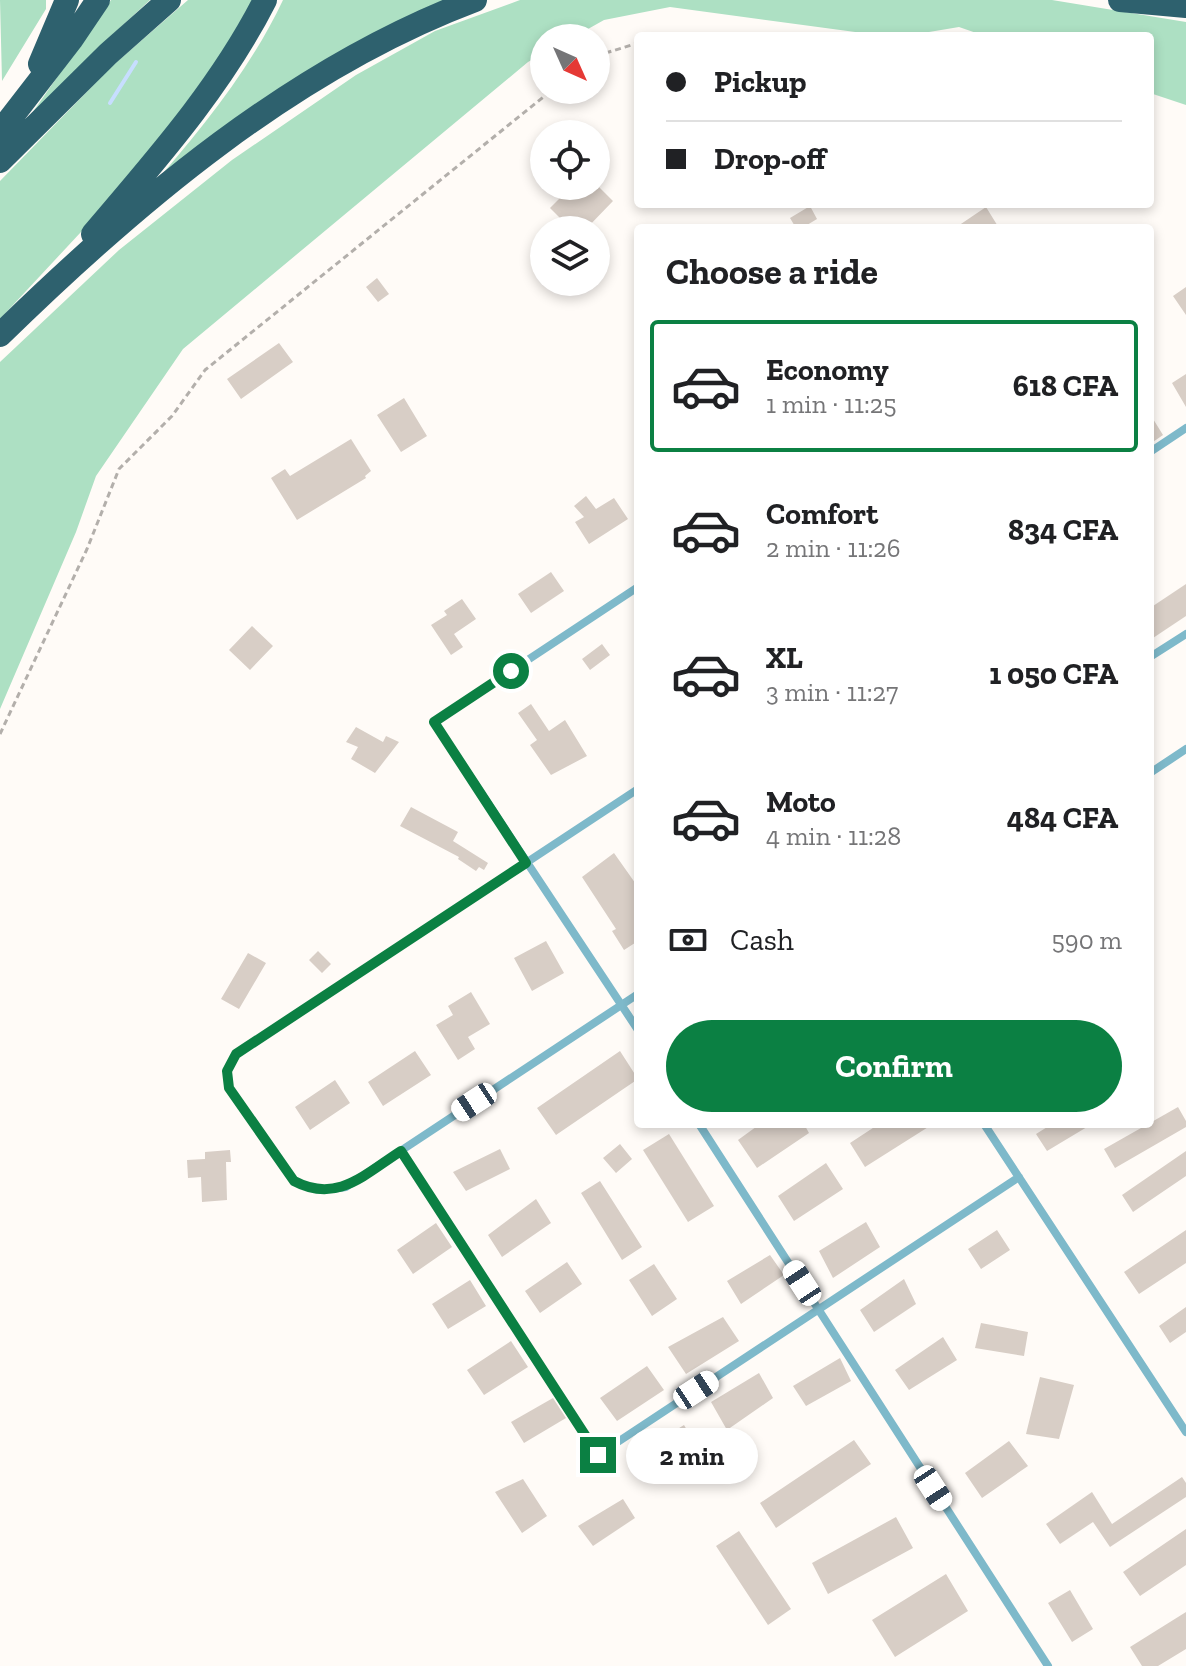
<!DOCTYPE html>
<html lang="en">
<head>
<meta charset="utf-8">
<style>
  body { margin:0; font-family:"Zilla Slab",serif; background:#f2f2f2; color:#202124; height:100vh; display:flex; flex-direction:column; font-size:30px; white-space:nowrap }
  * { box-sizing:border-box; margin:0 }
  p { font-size:26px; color:#757577 }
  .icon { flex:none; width:44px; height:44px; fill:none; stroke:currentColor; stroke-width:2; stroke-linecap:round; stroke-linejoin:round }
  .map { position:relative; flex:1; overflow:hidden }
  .panel { position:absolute; left:634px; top:224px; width:520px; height:904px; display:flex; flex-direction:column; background:#fff; border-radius:8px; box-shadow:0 4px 12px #0003 }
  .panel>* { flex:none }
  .banner { position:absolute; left:634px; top:32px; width:520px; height:176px; border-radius:8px; box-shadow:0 4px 12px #0003; display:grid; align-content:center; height:176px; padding:0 32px; background:#fff }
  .needle { width:52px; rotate:135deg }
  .tools { position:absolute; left:530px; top:24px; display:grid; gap:16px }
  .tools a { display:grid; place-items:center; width:80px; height:80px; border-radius:50%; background:#fff; box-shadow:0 4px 12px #0003; font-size:40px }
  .end { position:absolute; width:36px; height:36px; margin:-18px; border:10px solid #0b8043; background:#fff; box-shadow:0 0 0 4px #fff }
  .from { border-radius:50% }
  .bubble { position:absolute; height:56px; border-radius:28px; background:#fff; box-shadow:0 4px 12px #0003; font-size:26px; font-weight:700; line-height:56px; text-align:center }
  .car { position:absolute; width:24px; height:48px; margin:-24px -12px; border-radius:10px; box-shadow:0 0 6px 2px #0007; background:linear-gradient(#fff 24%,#345 0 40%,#fff 0 76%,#345 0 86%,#fff 0) }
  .banner b { display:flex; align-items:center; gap:28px; height:76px; font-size:30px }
  .banner b+b { border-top:2px solid #e0e0e0 }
  .banner i { width:20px; height:20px; background:#202124 }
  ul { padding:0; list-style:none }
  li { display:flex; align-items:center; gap:24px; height:132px; margin:0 16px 12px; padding:0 16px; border:4px solid transparent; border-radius:8px }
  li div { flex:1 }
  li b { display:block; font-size:30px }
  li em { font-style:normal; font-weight:700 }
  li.current { border-color:#0b8043 }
  li>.icon { width:72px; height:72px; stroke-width:1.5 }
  h2 { padding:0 32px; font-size:36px; line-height:96px }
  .pay { display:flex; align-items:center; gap:20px; height:88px; padding:0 32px; font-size:30px }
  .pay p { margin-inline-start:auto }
  .primary-button { display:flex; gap:16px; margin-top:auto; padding:16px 32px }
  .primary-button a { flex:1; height:92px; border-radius:48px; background:#0b8043; color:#fff; font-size:32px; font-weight:700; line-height:92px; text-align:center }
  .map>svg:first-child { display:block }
  .green { fill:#ade0c3 }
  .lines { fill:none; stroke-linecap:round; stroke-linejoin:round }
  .stream { stroke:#c7deff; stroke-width:4 }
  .building { fill:#d8cec6 }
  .path { stroke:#b3afab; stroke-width:3; stroke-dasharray:6 4; stroke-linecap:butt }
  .lane { stroke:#7eb9ca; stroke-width:8 }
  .highway { stroke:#2e616e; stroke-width:24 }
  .route { stroke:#0b8043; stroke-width:10 }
</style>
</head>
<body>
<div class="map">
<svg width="1186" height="1666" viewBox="0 0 1186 1666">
  <rect width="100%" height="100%" fill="#fffbf7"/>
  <path class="green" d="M0,0H46V9L2,81Z
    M111,0H150L96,50L28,119Z
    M188,0H257L250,15L134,175L0,319V181L111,67Z
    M283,0H446L366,38L147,192C199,132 249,72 283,0Z
    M520,0H1052L1186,22V105L1150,93V36H985L959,27L905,36H885L670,7L604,20L572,38H544V53L528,62L183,349L96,476L76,532L0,709V362L119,250L232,160L356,75L435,31Z"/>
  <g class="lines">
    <path class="stream" d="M110,103L136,62"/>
  </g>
  <path class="building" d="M572,186H598L613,201L585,230H572L550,208Z
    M810,206L817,219L802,228H796L790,218Z
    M986,207L999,228H955Z
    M377,278L389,294L378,302L366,287Z
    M1186,287V315L1173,296Z
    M279,343L293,362L241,399L227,379Z
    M1186,374V407L1172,383Z
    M404,398L427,436L401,452L377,415Z
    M1150,414L1163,435L1150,444Z
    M351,439L371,471L365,476L366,478L297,520L271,478L285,469L290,476Z
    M586,496L596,509L614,498L628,519L589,544L575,522L584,517L574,506Z
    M551,572L564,591L531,613L518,594Z
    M1186,584V616L1150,640V608Z
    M462,599L476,619L454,634L463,647L451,655L431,625L447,615L444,611Z
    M252,626L273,646L250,670L229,650Z
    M602,644L610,655L590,670L582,659Z
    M531,704L549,731L565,720L587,756L551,775L530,745L537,740L518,713Z
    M356,727L383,742L386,736L399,742L375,773L351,759L358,747L346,742Z
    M411,807L458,832L453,841L488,863L484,870L479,867L476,871L458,859L459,857L400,826Z
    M614,853L638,887V941L624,950L612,931L616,929L582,877Z
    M546,941L564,973L532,991L514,958Z
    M318,951L331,964L322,973L309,960Z
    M248,953L266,963L239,1009L221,999Z
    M471,992L490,1024L468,1037L475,1049L458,1060L436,1025L453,1015L448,1006Z
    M415,1051L431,1075L383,1106L368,1082Z
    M620,1051L638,1079L556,1135L537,1108Z
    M335,1080L350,1103L310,1130L295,1107Z
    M1178,1107L1186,1121V1127L1115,1168L1104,1149Z
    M760,1124H804L809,1133L757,1168L738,1140Z
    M879,1124H933L865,1167L850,1143Z
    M1052,1124H1092L1047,1151L1036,1134Z
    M669,1134L714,1206L688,1222L643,1150Z
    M620,1144L632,1159L616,1173L603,1158Z
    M500,1149L510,1169L466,1191L453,1172Z
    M230,1150L231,1162H226L227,1200L202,1202L201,1177L188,1178L187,1160L205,1159V1152Z
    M1186,1151V1176L1133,1212L1122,1195Z
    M826,1163L843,1189L794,1221L778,1196Z
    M600,1181L642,1247L622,1260L581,1193Z
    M536,1199L551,1223L502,1257L488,1235Z
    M866,1222L880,1247L833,1278L819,1251Z
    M436,1223L452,1247L413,1274L397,1250Z
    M997,1230L1010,1250L981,1269L968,1249Z
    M1186,1230V1263L1139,1294L1124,1272Z
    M770,1255L784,1275L741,1304L727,1281Z
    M567,1262L582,1284L540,1313L525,1291Z
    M654,1264L677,1299L652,1316L629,1280Z
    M904,1279L916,1304L874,1332L860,1310Z
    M470,1280L486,1306L448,1329L432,1304Z
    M1186,1307V1332L1170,1343L1159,1326Z
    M723,1317L739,1341L686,1374L668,1347Z
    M981,1323L1028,1332L1024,1356L975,1348Z
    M943,1337L957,1360L909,1390L895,1370Z
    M511,1341L528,1367L484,1395L467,1370Z
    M840,1358L851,1381L806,1406L793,1386Z
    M647,1366L664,1390L617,1421L600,1398Z
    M759,1373L773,1398L727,1430L711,1402Z
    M1040,1377L1074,1385L1059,1439L1026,1434Z
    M553,1398L566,1418L524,1443L511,1422Z
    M684,1425L697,1447L658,1471L637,1454Z
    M854,1440L871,1464L776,1528L760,1503Z
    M1009,1441L1028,1466L982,1498L965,1473Z
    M1182,1477L1186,1483V1497L1110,1547L1093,1522L1060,1544L1046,1524L1092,1492L1112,1524Z
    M523,1479L547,1516L522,1533L495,1492Z
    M623,1499L635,1518L593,1546L578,1526Z
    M896,1517L913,1548L828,1594L812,1563Z
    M1186,1529V1565L1140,1596L1123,1572Z
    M739,1531L791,1609L768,1625L716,1546Z
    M946,1574L968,1611L895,1657L872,1620Z
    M1070,1590L1093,1629L1072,1642L1048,1603Z
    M1186,1612V1649L1158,1666H1142L1130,1647Z"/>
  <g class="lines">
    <path class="path" d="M596,56L638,43
      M0,734L87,549L119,469L172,416L205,370L552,90"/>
    <path class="lane" d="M1150,452L1186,428
      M638,587L434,722L638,1030
      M1150,657L1186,634
      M1150,773L1186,749
      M638,789L236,1054L227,1071L229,1088L294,1181C312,1191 326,1190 346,1187L638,994
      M699,1124L1048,1666
      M984,1124L1186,1432
      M401,1151L598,1455L1019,1177"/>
    <path class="highway" d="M1120,0L1186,6
      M40,64L67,0
      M0,132L71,40L98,0
      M0,161L108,54L169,0
      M93,234C155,161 221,87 265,0
      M0,335C137,201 294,68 475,0"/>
  </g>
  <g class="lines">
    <path class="route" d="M511,671L434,722L526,863L236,1054L227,1071L229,1088L294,1181C337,1204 365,1174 401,1151L598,1455"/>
  </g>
</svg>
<div class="tools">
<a><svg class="needle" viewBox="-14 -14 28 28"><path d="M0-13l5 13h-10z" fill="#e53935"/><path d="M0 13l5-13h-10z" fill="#757577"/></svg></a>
<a><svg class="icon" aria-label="locate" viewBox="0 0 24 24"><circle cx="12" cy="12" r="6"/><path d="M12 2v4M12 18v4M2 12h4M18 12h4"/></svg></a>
<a><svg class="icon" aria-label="layers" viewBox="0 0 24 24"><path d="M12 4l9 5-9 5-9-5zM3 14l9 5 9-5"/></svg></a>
</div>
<i class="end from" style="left:511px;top:671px"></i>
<i class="end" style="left:598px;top:1455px"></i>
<div class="bubble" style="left:626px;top:1428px;width:132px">2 min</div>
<i class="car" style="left:474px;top:1102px;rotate:237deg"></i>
<i class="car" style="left:802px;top:1283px;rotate:327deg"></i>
<i class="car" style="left:696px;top:1390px;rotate:57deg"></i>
<i class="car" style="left:933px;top:1488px;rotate:147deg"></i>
<div class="banner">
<b><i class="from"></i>Pickup</b>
<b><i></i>Drop-off</b>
</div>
<section class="panel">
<h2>Choose a ride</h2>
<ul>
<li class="current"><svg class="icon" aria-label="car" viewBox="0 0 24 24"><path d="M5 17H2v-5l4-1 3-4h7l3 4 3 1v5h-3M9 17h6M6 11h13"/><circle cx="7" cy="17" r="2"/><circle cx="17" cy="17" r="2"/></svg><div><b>Economy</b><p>1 min · 11:25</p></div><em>618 CFA</em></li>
<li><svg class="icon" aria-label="car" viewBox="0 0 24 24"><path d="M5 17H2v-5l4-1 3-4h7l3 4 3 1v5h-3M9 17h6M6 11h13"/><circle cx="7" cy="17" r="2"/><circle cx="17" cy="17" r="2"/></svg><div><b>Comfort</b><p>2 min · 11:26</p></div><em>834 CFA</em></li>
<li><svg class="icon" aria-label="car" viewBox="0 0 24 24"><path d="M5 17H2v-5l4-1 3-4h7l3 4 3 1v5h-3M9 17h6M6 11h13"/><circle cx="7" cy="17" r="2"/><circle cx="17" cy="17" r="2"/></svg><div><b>XL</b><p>3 min · 11:27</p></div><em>1 050 CFA</em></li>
<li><svg class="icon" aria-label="car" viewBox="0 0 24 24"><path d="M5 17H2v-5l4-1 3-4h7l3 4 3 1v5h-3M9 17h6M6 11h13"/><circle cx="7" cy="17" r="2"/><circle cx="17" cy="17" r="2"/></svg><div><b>Moto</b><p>4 min · 11:28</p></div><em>484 CFA</em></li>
</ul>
<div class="pay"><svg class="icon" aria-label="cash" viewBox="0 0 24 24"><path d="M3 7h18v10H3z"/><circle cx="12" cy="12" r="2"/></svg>Cash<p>590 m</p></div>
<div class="primary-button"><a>Confirm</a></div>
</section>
</div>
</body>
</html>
